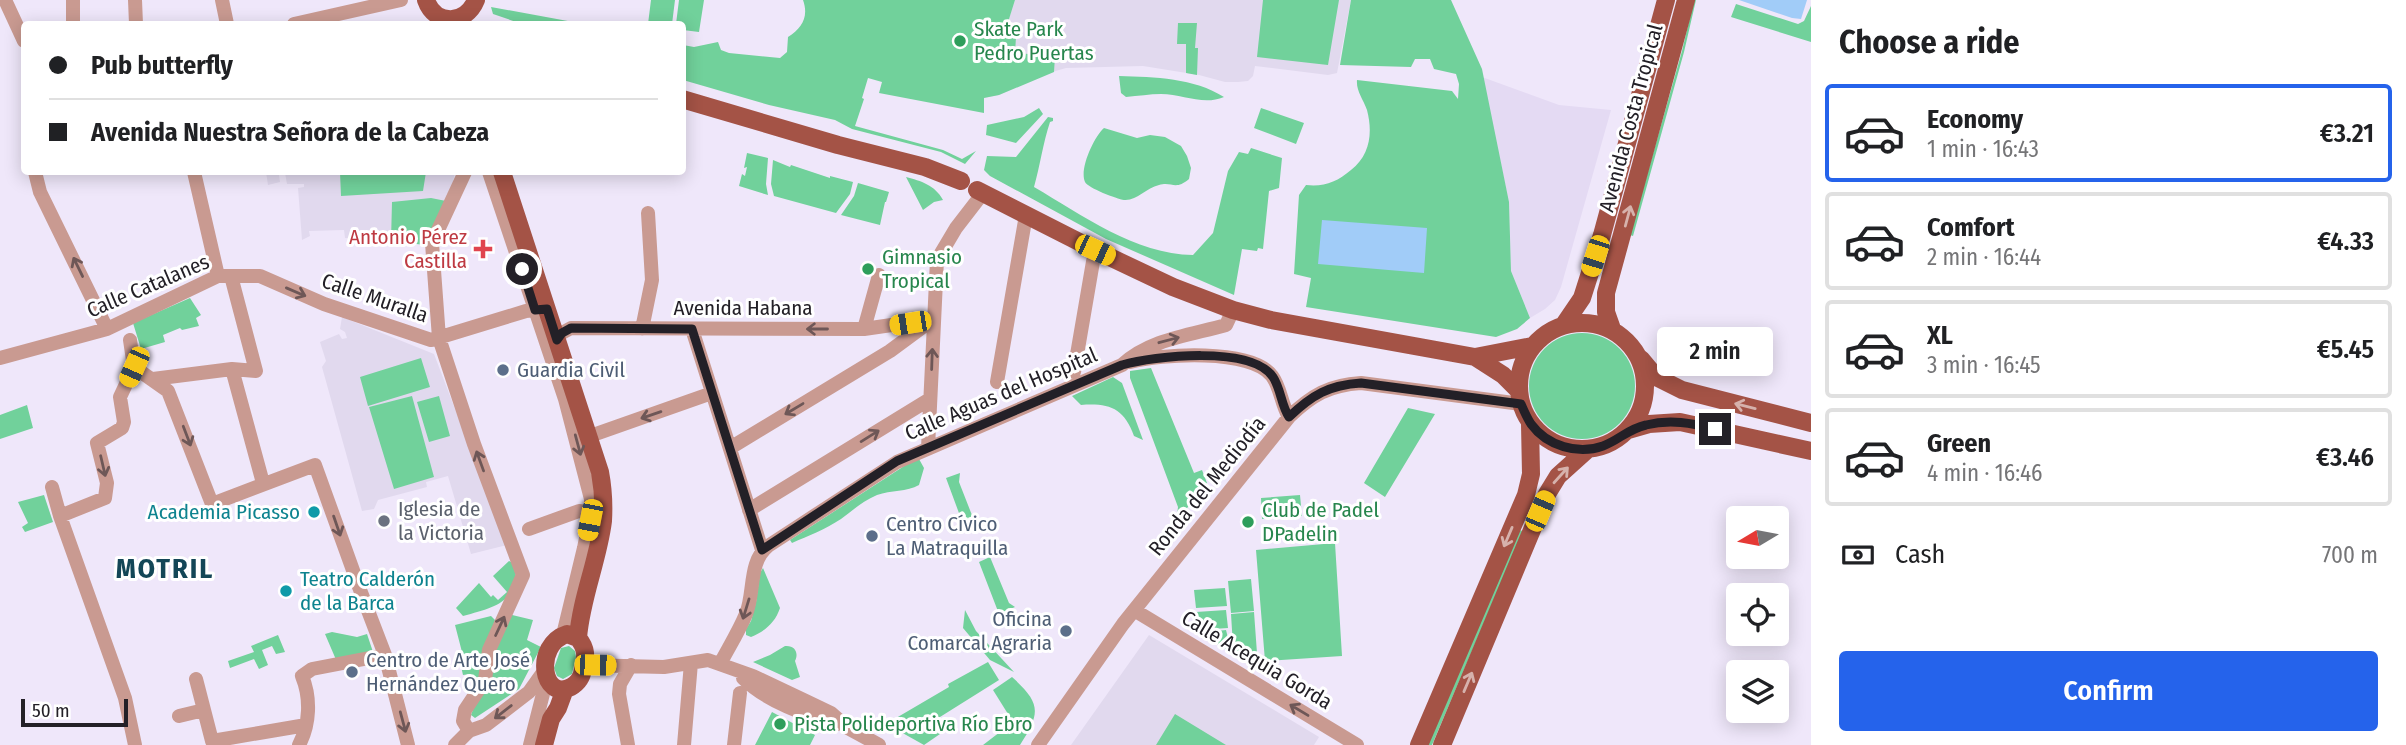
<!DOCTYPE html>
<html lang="en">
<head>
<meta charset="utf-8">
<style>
  body { margin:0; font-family:"Fira Sans Condensed",sans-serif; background:#f2f2f2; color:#202124; height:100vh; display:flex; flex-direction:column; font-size:26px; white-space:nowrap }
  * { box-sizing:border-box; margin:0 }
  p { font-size:23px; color:#757577 }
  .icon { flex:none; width:38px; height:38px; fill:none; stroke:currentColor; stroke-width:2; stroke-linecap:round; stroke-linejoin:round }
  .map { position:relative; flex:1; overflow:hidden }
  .drawer { display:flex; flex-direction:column; background:#fff; width:595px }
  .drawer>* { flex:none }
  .guide { position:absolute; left:21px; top:21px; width:665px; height:154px; border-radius:7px; box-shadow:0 4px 18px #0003; display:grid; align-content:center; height:154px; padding:0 28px; background:#fff }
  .needle { width:46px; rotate:260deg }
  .fabs { position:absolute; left:1726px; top:506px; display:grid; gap:14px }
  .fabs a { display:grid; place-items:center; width:63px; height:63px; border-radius:7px; background:#fff; box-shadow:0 4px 18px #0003; font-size:35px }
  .scale { position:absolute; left:21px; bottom:18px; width:107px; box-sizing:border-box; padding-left:7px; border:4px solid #232027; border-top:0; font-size:19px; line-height:24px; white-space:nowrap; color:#232027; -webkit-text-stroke:5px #fff; paint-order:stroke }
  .end { position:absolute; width:32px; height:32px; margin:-16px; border:9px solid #232027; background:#fff; box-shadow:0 0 0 4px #fff }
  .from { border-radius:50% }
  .bubble { position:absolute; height:49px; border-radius:7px; background:#fff; box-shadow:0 4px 18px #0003; font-size:23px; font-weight:600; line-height:49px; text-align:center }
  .car { position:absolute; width:21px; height:42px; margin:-21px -10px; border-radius:9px; box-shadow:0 0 5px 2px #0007; background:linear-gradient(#f5c518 24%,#345 0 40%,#f5c518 0 76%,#345 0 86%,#f5c518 0) }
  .guide b { display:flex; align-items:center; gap:24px; height:66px; font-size:26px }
  .guide b+b { border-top:2px solid #e0e0e0 }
  .guide i { width:18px; height:18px; background:#202124 }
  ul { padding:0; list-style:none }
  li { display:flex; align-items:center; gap:21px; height:98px; margin:0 14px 10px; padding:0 14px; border:4px solid #e0e0e0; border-radius:7px }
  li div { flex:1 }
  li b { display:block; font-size:26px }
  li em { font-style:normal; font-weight:600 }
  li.on { border-color:#2563eb }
  li>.icon { width:63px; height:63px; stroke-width:1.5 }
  h2 { padding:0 28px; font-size:32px; line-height:84px }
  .pay { display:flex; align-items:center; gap:18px; height:77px; padding:0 28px; font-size:26px }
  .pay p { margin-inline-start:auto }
  .primary-button { display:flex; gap:14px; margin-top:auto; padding:14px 28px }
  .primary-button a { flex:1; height:80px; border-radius:7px; background:#2563eb; color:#fff; font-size:28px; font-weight:600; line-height:80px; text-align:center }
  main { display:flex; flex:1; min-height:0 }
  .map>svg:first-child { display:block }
  .built { fill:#e4daf3 }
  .education { fill:#e1d9ee }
  .green { fill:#71d19b }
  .water { fill:#a1ccf8 }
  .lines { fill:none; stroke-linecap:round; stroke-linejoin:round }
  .minor { stroke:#c99a91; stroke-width:14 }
  .major { stroke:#a45346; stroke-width:18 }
  .oneway { stroke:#d6b2ac }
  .oneway2 { stroke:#6e5757 }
  .route { stroke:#232027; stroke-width:9 }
  .leisure-dot { fill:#2e9e5b; stroke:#fff; stroke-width:2.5 }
  .health-dot { fill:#e0444e; stroke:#fff; stroke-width:2.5 }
  .service-dot { fill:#5c6f8a; stroke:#fff; stroke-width:2.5 }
  .culture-dot { fill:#0f9aa8; stroke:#fff; stroke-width:2.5 }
  .worship-dot { fill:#6b7280; stroke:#fff; stroke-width:2.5 }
  .labels { text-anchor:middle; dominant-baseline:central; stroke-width:6; stroke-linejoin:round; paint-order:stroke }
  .leisure-label { font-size:21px; fill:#27864d; stroke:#fff; text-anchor:start }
  .street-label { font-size:21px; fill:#232027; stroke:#fff }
  .health-label { font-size:21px; fill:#be3a42; stroke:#fff; text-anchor:end }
  .service-label { font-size:21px; fill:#4e5e75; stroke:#fff; text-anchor:start }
  .worship-label { font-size:21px; fill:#5b616d; stroke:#fff; text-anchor:start }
  .culture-label { font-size:21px; fill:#0d838f; stroke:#fff; text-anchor:end }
  .district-label { font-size:28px; font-weight:bold; letter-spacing:2px; fill:#134657; stroke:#fff }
</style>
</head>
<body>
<main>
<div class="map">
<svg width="1811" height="745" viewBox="0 0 1811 745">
  <rect width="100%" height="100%" fill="#efe7fa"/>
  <path class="built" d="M1482,77L1559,105L1611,110L1561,287L1555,300L1545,309L1530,318L1511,271L1509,202Z"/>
  <path class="education" d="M1015,0H1351L1337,73L1328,75L1255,66L1253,76L1248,81L1238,82H1225L1199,75L1143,66L1066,68L1042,75L999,95L983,98Z
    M266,172H455L452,187L446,201L397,241H381L345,238L344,230L309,231L310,236L302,240L298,188L304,187V184H287L285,173L279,175L280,182L268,185Z
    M342,317L434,354L507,545L471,554L448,476L426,482L427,487L378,500L374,509L362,511L322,367L326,361L320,342L339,334L342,339L347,338L345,332L340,329Z
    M1149,635L1319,737L1314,745H1071Z"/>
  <path class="green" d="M651,0H675L672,24H648Z
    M679,0H704L699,32L683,30L682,24H676Z
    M803,0H1015L1004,35L1016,37L1015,53L1055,56L1054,72L999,95L984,98V113L879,93L882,82L868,78L862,98L864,99L855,126L943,150L962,159L976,151L965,164L941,152L852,129L835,120L769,105L683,80V45L694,47L718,42L721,50L729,53L780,58L787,52L788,37C802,28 809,17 803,0Z
    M1263,0H1339L1328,65L1257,57Z
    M1351,0H1451L1482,69L1509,202L1511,271L1530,318L1517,329L1496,337L1306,307L1311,278L1294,274L1299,195L1306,185C1324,187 1337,182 1351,170C1370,155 1373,133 1367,110C1363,99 1356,91 1357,80L1452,91L1458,99L1459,84L1456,74L1434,69L1430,59H1415L1411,67L1340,65Z
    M1694,0H1696L1684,52L1633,236L1630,235L1682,51Z
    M1736,4L1798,24L1804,21L1811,6V42L1731,17Z
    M491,7L584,24H522L493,14Z
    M1178,23H1197L1195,48H1198L1197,75L1186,73V44H1177Z
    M1119,76C1155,77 1194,78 1224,97C1203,106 1183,94 1161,94C1150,94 1138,96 1126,97L1121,93Z
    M1039,108L1043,114L1016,143L986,135L987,125L1024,117Z
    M1261,108L1304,123L1296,144L1254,128Z
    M1048,117L1053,118V121L1050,122C1043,143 1040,166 1034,187C1082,215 1135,254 1193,255L1213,233L1228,171L1239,152L1248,154L1251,148L1282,158L1279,188L1269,191L1263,249L1258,248L1257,251L1242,249L1234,295L1106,239L990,176L984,170L987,156L1016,157Z
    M1104,128L1137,138L1150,135L1165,137L1181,146L1187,156L1191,168L1189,179C1175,191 1172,181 1159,185C1146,188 1137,201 1124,200C1117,199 1088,188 1085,182C1079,169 1094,137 1104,128Z
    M747,153L768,158L766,184L768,195L739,186L742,174L745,176L747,167L744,168Z
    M773,160L790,167L791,165L830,178V176L853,182L850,194L836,213L774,196L771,184Z
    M340,172H426L423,191L341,196Z
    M906,177C921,181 935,185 943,200L934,202L923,210Z
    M858,183L889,192L886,202H885L880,225L841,215L854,196Z
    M431,198L446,201L425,245L391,241L392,202Z
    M190,298L201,315L196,318L199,326L182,330L180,328L163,335L165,342L141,349L133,323Z
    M1529 386a53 53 0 1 1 106 0a53 53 0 1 1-106 0Z
    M421,358L430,387L368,406L360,377Z
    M1151,368L1194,473L1202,470L1207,483L1180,517L1177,515L1178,507L1130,378V371Z
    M1113,377L1122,383L1143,440L1134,436C1124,408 1109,403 1081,405L1072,396Z
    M412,396L434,477L394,489L369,407Z
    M439,396L450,436L429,442L417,402Z
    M27,405L33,428L0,439V415Z
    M1408,408L1435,414L1385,497L1364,483Z
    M915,459H919L924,468L919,485C907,492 891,490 877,495C863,501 853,510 841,519C826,529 808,536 792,543L790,540Z
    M960,473L959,482L977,528L966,532L946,478Z
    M44,495L53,522L25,532L22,527L28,523L18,502Z
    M1300,495L1302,516L1262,519L1261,498Z
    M1519,530L1523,531L1432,745H1428Z
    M1335,543L1342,656L1265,661L1256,550Z
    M990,557L1009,603L1015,607L999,614L979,562Z
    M509,561L516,564C518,603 495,607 463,616L456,608L479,583L491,597L493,595L498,600L507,592L493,576Z
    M763,568L780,608C775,623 765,631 751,637L746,635V629L751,621L756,602L760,573Z
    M1251,579L1254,611L1231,613L1228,581Z
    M1225,588L1227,606L1196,608L1194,590Z
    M965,610L976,631L1014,672L990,660L963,628Z
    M1226,610L1228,628L1197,630L1196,612Z
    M1254,612L1258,667L1197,633L1226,630L1230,646H1233L1231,614Z
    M508,614L533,620L527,640L541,647L519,689L475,718L471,715Z
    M491,616L495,620L485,650L480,678L473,688L470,674L463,675L458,653L462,652L455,625Z
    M332,632L357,637L367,634L373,652L337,662L325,634Z
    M278,635L285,652L276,654L272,646L262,650L268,665L259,669L254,659L230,668L228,661L254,652L251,646Z
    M569,646L575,651L576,657L572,674L563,679L557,676L554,668L561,648Z
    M785,646C795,645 799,653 795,661L800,677L792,680L753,662L770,655Z
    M988,662L999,680L932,722L940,734L924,745L890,726L891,721L949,687L948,684Z
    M1012,677C1041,703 1041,713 1020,745H983L1013,722L993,690Z
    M772,712L815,735L810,745H755Z
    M1175,714L1226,745H1156Z"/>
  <path class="water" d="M1739,0H1807L1801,19L1792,18Z
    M1322,220L1427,228L1424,273L1318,264Z"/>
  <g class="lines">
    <path class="minor" d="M5,0L24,41
      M73,0V24
      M135,0L136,24
      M222,0L227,24
      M294,24L401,0
      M35,172L40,192L107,329
      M194,172L218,276
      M465,172L432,243L439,338L474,444L523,575L489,650L485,680L465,710L463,721L469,731
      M489,172L565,399L591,499V513L584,548L563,635
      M642,329L652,280L648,213
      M692,329L762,550
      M864,329L879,275
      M557,340L562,333L571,328L864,329L933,319
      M0,358L107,329L218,276H260L324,304L431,340L526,311L547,309
      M1130,362C1160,354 1252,348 1272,376C1281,388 1281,404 1289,417
      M134,367L168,391L212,504L315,465L359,587L385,655L408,745
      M232,369L263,483
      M1074,372L1095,250
      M153,379L232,369L256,371L231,276
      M997,382L1026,215
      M590,436L712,393
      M730,448L890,351L932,320
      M928,448L937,260L956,228L983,193
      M52,487L60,516L125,698L135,745
      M749,510L930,399
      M60,516L105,498L107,483L97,443L122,428L124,422L120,397L134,367L130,340
      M529,529L579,511L591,513
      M1134,610L1357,745
      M720,664C729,647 739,631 746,614C755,592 748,562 768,546L897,462L1122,365C1150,339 1191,335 1226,325L1233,310
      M584,665L664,667L708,660L753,676L806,701L831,713L848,728L879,745
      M743,678C767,702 804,714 837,724
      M196,679L212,741L306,725
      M179,716L204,710
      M299,745C310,724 311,698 302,676L312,669L385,655
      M455,745L469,731L486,725L529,692L544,671
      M530,745L547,678
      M628,745L619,694L620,684L631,665
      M684,745L691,663
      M734,745L740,693
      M1038,745L1123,624L1289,417C1312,395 1329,385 1361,383L1521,404"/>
    <path class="major" d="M426,0C435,26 466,25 476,0
      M682,99L838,145L925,167L961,181
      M502,172L600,472C603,488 604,504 603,521C598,561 581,598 578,638
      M977,190L1095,250L1173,287L1233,310L1271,320L1475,357L1503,375L1519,391
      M1519 386a63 63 0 1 1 126 0a63 63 0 1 1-126 0Z
      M1565,323L1582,298L1602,235L1666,0
      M1612,329L1606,312V293L1686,0
      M1475,357L1532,346
      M1641,359L1656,377L1682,390L1811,423
      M1628,430L1649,424L1680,422L1811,451
      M567,634L578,638C587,649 586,656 583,669C582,677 578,683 571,687C542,702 533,645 567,634Z
      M544,745L551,719L558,708L565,689
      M1419,745L1526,495L1531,474L1530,424
      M1442,745L1547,494L1558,476L1588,449"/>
  </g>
  <defs><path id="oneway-shaft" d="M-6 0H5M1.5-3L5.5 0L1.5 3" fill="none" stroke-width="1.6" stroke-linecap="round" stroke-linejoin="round" transform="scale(1.75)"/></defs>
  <g class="oneway">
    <use href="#oneway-shaft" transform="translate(1628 216) rotate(-75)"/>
    <use href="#oneway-shaft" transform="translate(1745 406) rotate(-166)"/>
    <use href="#oneway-shaft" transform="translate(1561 475) rotate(-48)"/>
    <use href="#oneway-shaft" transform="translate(1508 537) rotate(113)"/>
    <use href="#oneway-shaft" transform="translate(1468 682) rotate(-67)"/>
  </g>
  <g class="oneway2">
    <use href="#oneway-shaft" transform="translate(78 267) rotate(-116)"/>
    <use href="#oneway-shaft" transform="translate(296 292) rotate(23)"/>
    <use href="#oneway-shaft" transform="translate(817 329) rotate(-180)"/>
    <use href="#oneway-shaft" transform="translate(1169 340) rotate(-15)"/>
    <use href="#oneway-shaft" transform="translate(932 359) rotate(-88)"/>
    <use href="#oneway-shaft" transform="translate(794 409) rotate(149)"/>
    <use href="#oneway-shaft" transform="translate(651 415) rotate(161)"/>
    <use href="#oneway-shaft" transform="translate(187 436) rotate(69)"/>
    <use href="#oneway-shaft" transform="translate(870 436) rotate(-32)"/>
    <use href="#oneway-shaft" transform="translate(578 445) rotate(75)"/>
    <use href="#oneway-shaft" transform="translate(480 461) rotate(-110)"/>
    <use href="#oneway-shaft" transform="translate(103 466) rotate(77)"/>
    <use href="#oneway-shaft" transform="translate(337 526) rotate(71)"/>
    <use href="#oneway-shaft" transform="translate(746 609) rotate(107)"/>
    <use href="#oneway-shaft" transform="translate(500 626) rotate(-65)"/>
    <use href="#oneway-shaft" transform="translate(1299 710) rotate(-149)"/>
    <use href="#oneway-shaft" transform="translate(503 712) rotate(142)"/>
    <use href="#oneway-shaft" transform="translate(403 722) rotate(75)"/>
  </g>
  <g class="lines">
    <path class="route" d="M522,269L535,310L547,309L557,340L562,333L571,328L692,329L762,550L897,461L1122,365C1154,356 1251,345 1273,377C1281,389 1281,405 1289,417C1312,395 1329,385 1361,383L1521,404C1524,411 1527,418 1531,424C1547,446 1578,455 1603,446C1619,440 1628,429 1646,425C1670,419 1692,423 1715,429"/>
  </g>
  <g class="leisure-dot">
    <circle cx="960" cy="41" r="7"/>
    <circle cx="868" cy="269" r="7"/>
    <circle cx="1248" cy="522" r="7"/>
    <circle cx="780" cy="724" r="7"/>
  </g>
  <path class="health-dot" d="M479.5 238.5h7v7h7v7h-7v7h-7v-7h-7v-7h7z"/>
  <g class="service-dot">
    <circle cx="503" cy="370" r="7"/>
    <circle cx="872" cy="536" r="7"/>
    <circle cx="1066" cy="631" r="7"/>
    <circle cx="352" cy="672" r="7"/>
  </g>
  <g class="culture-dot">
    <circle cx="314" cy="512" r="7"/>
    <circle cx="286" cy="591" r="7"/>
  </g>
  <circle class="worship-dot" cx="384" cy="521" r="7"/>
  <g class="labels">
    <g class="leisure-label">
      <text x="974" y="29">Skate Park<tspan x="974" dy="24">Pedro Puertas</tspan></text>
      <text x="882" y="257">Gimnasio<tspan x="882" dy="24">Tropical</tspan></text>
      <text x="1262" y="510">Club de Padel<tspan x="1262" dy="24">DPadelin</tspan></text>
      <text x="794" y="724">Pista Polideportiva Río Ebro</text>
    </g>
    <g class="street-label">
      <text transform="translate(1631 118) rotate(-75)">Avenida Costa Tropical</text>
      <text transform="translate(148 286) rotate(-23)">Calle Catalanes</text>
      <text transform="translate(375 298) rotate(19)">Calle Muralla</text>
      <text x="743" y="308">Avenida Habana</text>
      <text transform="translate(1001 394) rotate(-23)">Calle Aguas del Hospital</text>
      <text transform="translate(1207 486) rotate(-51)">Ronda del Mediodía</text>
      <text transform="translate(1257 660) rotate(31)">Calle Acequia Gorda</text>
    </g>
    <g class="health-label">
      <text x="467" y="237">Antonio Pérez<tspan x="467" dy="24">Castilla</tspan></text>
    </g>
    <g class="service-label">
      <text x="517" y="370">Guardia Civil</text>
      <text x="886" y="524">Centro Cívico<tspan x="886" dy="24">La Matraquilla</tspan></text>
      <text x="1052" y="619" text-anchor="end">Oficina<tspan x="1052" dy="24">Comarcal Agraria</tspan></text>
      <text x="366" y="660">Centro de Arte José<tspan x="366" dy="24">Hernández Quero</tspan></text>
    </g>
    <g class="worship-label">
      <text x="398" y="509">Iglesia de<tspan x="398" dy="24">la Victoria</tspan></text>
    </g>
    <g class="culture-label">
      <text x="300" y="512">Academia Picasso</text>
      <text x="300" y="579" text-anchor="start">Teatro Calderón<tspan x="300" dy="24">de la Barca</tspan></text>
    </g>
    <g class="district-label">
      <text x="165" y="568">MOTRIL</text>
    </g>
  </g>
</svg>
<div class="fabs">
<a><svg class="needle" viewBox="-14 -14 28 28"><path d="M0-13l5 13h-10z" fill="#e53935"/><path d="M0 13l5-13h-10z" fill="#757577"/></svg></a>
<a><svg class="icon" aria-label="locate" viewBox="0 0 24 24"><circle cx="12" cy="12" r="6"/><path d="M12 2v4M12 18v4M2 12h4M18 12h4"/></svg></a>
<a><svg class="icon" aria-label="layers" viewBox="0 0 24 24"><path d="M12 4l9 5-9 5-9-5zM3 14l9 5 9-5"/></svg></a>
</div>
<div class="scale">50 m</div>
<i class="end from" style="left:522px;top:269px"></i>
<i class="end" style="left:1715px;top:429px"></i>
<div class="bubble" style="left:1657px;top:327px;width:116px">2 min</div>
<i class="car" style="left:1095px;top:250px;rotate:115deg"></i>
<i class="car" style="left:1595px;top:256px;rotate:198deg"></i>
<i class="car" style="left:910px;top:323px;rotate:261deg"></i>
<i class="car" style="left:134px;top:367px;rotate:204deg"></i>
<i class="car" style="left:1540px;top:511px;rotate:23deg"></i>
<i class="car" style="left:590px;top:520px;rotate:191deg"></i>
<i class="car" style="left:595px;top:665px;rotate:91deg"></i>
<div class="guide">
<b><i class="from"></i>Pub butterfly</b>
<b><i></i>Avenida Nuestra Señora de la Cabeza</b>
</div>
</div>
<section class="drawer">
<h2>Choose a ride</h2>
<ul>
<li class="on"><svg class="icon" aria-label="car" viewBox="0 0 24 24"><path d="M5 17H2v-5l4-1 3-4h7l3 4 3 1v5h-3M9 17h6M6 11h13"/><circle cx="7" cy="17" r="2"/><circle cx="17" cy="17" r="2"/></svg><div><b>Economy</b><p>1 min · 16:43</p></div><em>€3.21</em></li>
<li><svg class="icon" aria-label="car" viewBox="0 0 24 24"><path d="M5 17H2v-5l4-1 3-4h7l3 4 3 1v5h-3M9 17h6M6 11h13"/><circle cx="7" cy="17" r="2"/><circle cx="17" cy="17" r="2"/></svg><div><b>Comfort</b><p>2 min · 16:44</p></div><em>€4.33</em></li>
<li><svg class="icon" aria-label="car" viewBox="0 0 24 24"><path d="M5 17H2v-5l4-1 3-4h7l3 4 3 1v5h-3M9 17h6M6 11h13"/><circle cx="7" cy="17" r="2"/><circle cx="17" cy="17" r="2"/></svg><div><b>XL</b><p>3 min · 16:45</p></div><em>€5.45</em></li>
<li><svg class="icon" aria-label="car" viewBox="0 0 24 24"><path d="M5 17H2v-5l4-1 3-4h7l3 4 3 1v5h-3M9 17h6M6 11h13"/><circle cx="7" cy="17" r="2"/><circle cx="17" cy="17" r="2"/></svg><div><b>Green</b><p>4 min · 16:46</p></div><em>€3.46</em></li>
</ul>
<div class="pay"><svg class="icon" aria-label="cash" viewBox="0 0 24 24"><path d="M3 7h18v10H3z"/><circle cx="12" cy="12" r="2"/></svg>Cash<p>700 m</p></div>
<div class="primary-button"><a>Confirm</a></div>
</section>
</main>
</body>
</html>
